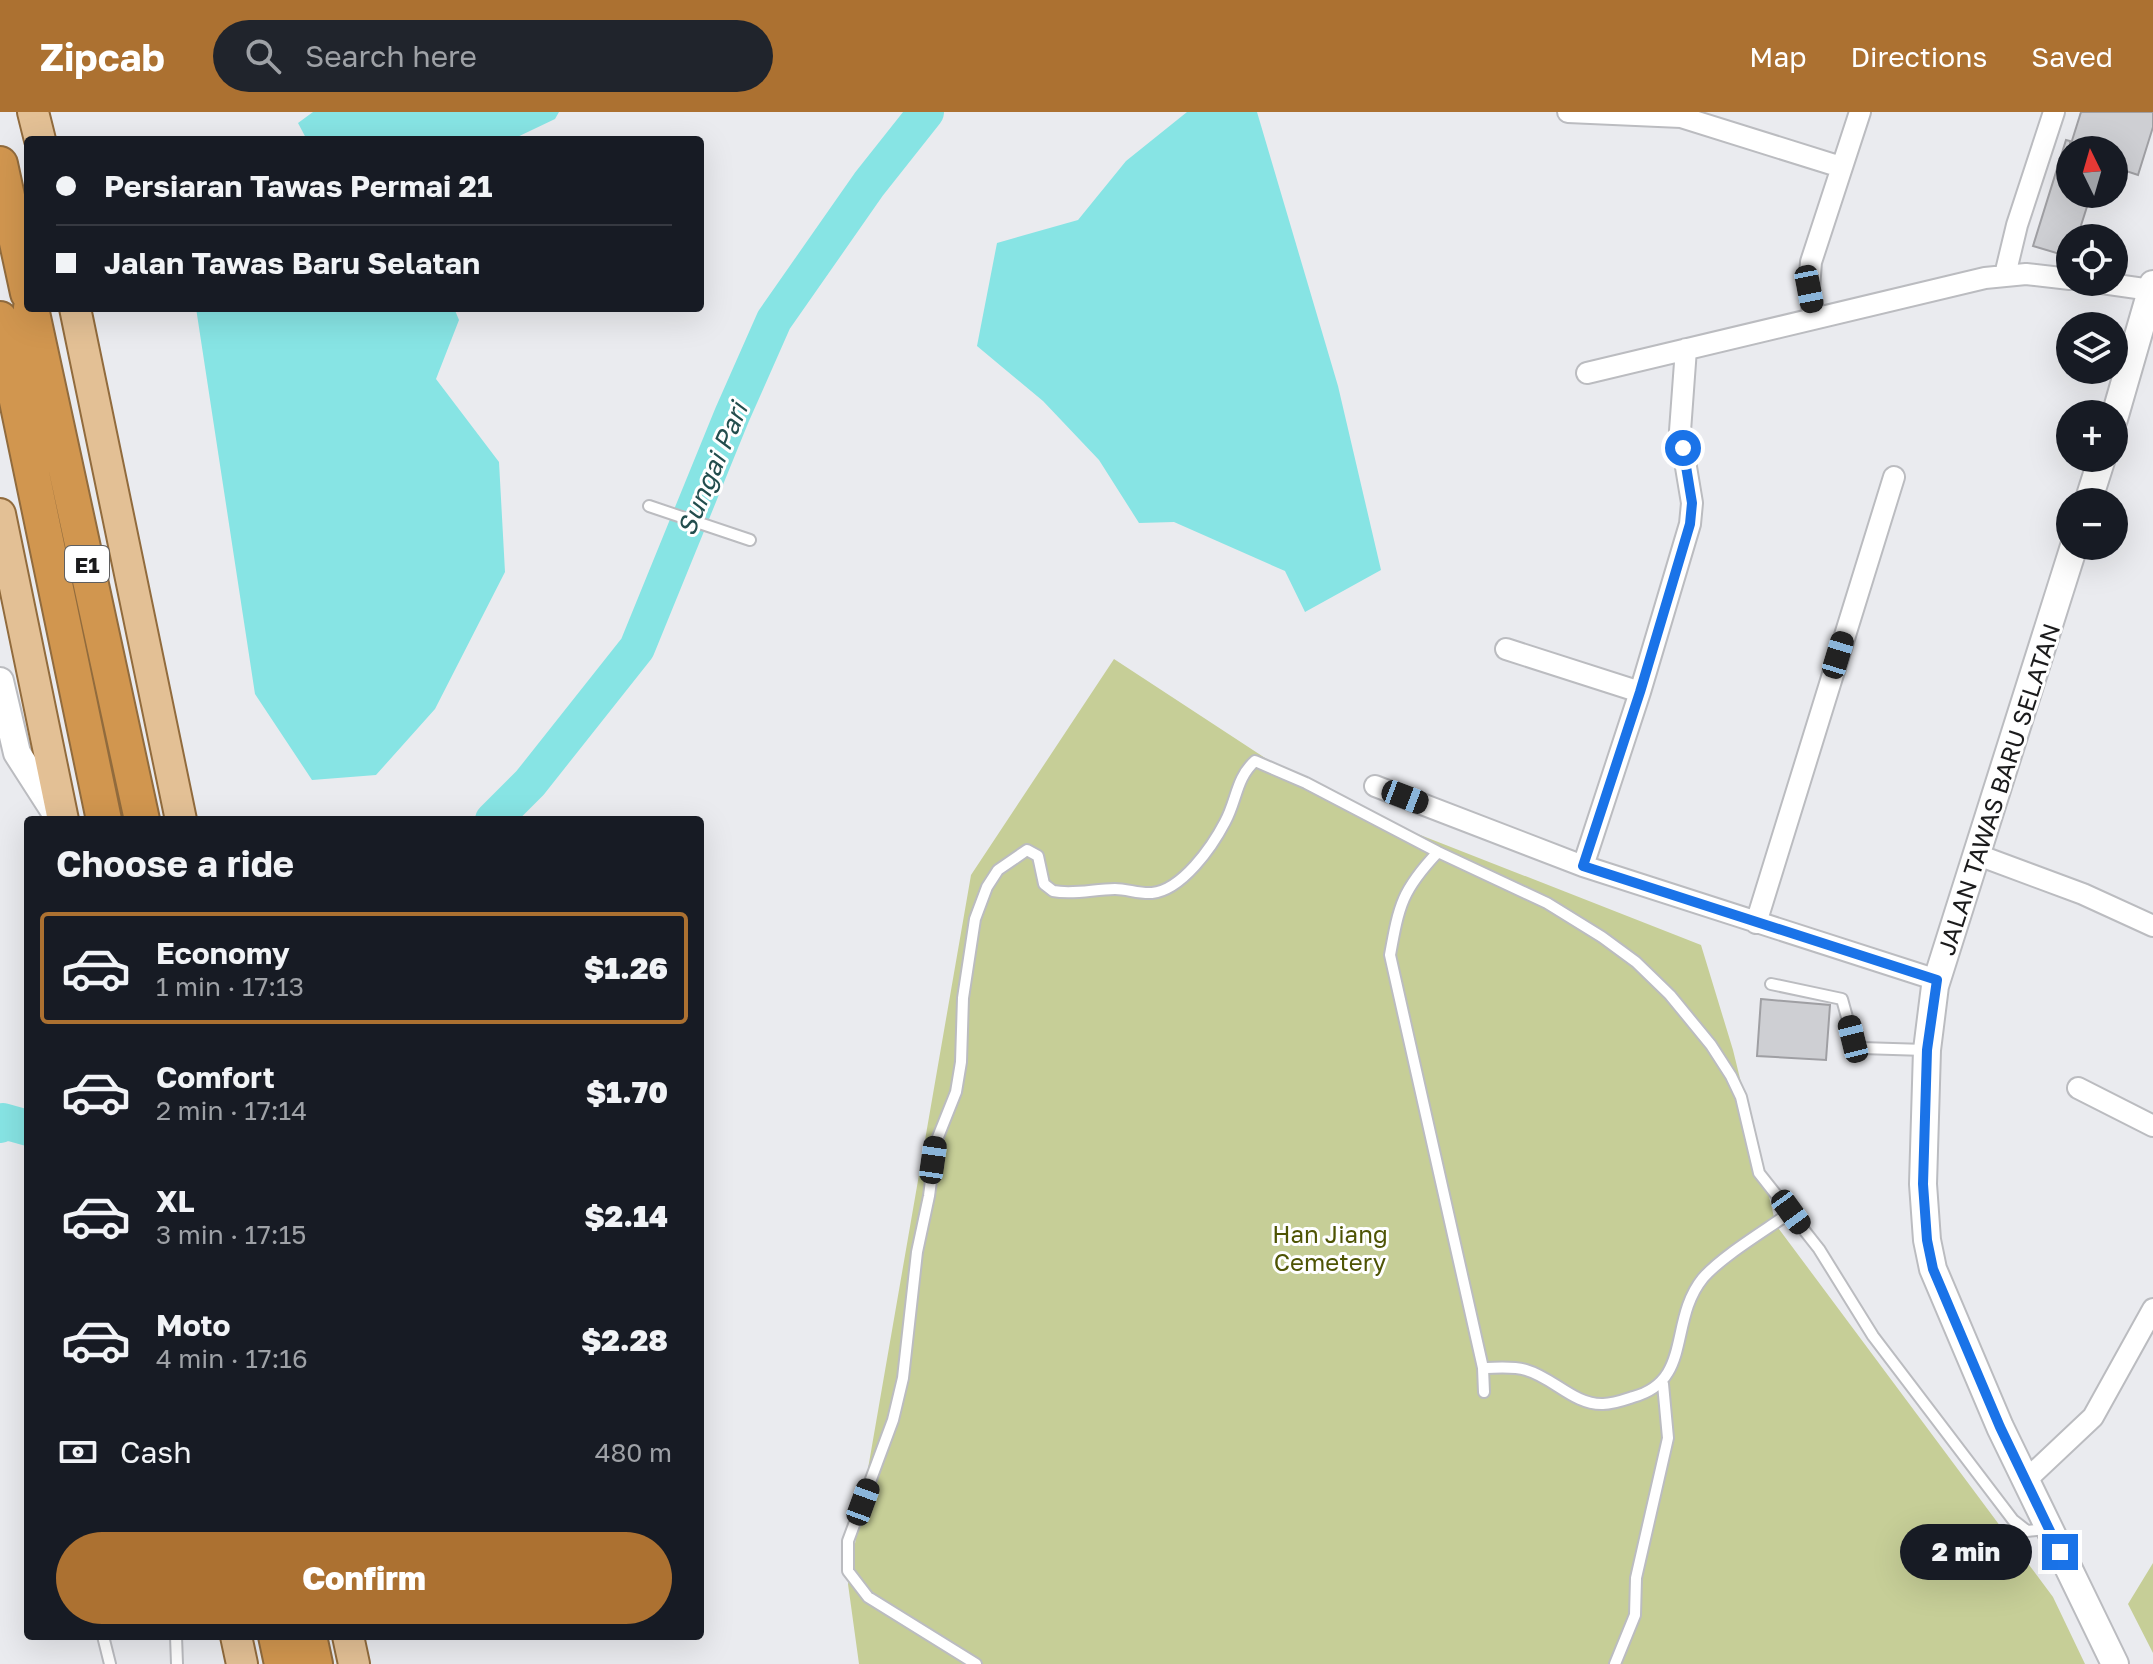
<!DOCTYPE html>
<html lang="en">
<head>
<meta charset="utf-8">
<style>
  body { margin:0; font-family:"Golos Text",sans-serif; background:#20242c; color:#f1f3f6; height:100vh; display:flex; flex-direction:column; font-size:30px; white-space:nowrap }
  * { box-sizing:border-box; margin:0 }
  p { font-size:26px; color:#9ea1a6 }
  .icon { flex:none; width:44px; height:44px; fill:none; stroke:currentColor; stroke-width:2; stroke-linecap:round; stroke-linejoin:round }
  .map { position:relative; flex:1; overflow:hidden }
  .sheet { position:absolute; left:24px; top:704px; width:680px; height:824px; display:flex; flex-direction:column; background:#171b24; border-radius:8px; box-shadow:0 8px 32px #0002 }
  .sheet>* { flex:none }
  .guide { position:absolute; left:24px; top:24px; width:680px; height:176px; border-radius:8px; box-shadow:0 8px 32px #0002; display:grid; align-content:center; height:176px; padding:0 32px; background:#171b24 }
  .needle { width:52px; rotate:355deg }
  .controls { position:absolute; left:2056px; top:24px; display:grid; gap:16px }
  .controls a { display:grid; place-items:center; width:72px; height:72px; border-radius:50%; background:#171b24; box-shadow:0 8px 32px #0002; font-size:40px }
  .end { position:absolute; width:36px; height:36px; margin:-18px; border:10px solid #1a73e8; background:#fff; box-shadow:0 0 0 4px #fff }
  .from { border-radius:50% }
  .bubble { position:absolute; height:56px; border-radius:28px; background:#171b24; box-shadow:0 8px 32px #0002; font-size:26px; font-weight:800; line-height:56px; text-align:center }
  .car { position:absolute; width:24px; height:48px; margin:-24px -12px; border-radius:10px; box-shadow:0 0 6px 2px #0007; background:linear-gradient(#222 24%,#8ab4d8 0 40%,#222 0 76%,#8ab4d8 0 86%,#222 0) }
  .guide b { display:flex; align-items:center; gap:28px; height:76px; font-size:30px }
  .guide b+b { border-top:2px solid #363941 }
  .guide i { width:20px; height:20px; background:#f1f3f6 }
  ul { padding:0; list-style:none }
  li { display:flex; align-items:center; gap:24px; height:112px; margin:0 16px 12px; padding:0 16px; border:4px solid transparent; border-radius:8px }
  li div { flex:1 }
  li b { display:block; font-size:30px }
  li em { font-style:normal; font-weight:800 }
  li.on { border-color:#ac7131 }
  li>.icon { width:72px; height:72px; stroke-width:1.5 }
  h2 { padding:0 32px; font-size:36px; line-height:96px }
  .pay { display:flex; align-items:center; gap:20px; height:88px; padding:0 32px; font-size:30px }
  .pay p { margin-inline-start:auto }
  .cta { display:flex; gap:16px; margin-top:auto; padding:16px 32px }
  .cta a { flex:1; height:92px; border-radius:48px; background:#ac7131; color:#fff; font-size:32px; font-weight:800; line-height:92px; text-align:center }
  header { display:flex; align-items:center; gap:48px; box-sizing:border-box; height:112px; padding:0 40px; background:#ac7131; color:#fff }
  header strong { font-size:38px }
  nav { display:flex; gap:44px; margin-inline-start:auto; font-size:28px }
  .search { width:560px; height:72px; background:#20242c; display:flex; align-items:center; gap:20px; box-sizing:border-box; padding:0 28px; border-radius:44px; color:#9ea1a6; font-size:30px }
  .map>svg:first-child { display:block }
  .green { fill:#c6ce97 }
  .water { fill:#87e4e4 }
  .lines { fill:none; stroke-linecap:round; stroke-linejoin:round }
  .river { stroke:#87e4e4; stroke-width:36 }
  .building { fill:#cecfd3; stroke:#9f9fa3; stroke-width:2 }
  .lane-casing { stroke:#bbbcc0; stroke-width:14 }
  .street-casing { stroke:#bbbcc0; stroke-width:24 }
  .secondary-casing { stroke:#bbbcc0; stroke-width:30 }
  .primary-casing { stroke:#916b3d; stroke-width:34 }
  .highway-casing { stroke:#916b3d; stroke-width:38 }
  .lane { stroke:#fff; stroke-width:10 }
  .street { stroke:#fff; stroke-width:20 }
  .secondary { stroke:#fff; stroke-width:26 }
  .primary { stroke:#e3c095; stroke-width:30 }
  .highway { stroke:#d1964f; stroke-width:34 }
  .route { stroke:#1a73e8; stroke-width:10 }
  .labels { text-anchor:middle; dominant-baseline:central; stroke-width:6; stroke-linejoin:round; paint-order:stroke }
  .shield { fill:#fff; stroke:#5f5f60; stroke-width:2 }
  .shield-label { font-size:22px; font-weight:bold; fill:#1b1b1c }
  .street-label { font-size:24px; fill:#1b1b1c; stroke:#fff }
  .park-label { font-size:24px; fill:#4e5404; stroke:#fff }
  .water-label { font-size:26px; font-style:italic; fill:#224d4d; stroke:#fff }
</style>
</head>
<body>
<header>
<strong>Zipcab</strong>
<div class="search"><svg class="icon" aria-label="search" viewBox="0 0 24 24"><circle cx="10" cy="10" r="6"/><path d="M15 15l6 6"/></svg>Search here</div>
<nav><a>Map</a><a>Directions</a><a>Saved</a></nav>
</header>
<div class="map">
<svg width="2153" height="1552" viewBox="0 0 2153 1552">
  <rect width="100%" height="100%" fill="#eaebef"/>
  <path class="green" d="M1114,547L1326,686L1701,833L1733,938L1776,1113L2053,1485L2085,1552H859L848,1472L971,763Z
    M2153,1451V1541L2128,1492Z"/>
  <path class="water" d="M313,0H559L555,7L511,28H307L298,11Z
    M1187,0H1257L1338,274L1381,458L1305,500L1285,459L1174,410L1139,411L1099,348L1043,289L977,234L997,131L1078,108L1126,49Z
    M196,196H454L459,208L436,267L499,350L505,460L435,597L376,663L312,668L255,582Z"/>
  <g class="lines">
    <path class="river" d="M493,708L530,671L637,536L732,303L774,208L869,72L926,0
      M0,1013L3,1009L28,1016"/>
  </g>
  <path class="building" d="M2081,0H2153V15L2138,63L2114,55V38H2070V82H2091L2077,126H2070V145L2033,134L2066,28L2070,29V35Z
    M1761,887L1830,893L1826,948L1757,944Z"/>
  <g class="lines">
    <defs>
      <path id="lane" d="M649,394L750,428
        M1438,740C1402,778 1399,793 1390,843L1483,1256L1484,1280
        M1771,872L1842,887L1853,927L1861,936L1925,938
        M1483,1256C1497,1256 1513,1254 1526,1258C1554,1266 1574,1293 1603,1292C1613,1292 1624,1288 1633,1285C1693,1269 1668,1209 1703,1166C1722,1144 1766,1118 1791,1100
        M103,1524L110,1552
        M176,1524L177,1552
        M976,1552L868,1485L848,1459V1429L893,1308L903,1266L917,1140L929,1084L936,1030L956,980L961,950L963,886L975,807L987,775L998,758L1027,738L1038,744L1044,772L1053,779C1074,783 1094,777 1115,777C1127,777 1139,782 1152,781C1182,778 1212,735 1225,710C1237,688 1236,666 1255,649L1306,671L1438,740L1547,791L1602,825L1636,850L1670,883L1711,933L1731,964L1741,985L1759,1061L1819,1137L1873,1224L2013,1408L2027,1419L2046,1417
        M1615,1552L1635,1503L1636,1466L1668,1326L1663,1272"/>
      <path id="street" d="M1568,0L1681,5L1841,55
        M2005,163L2017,113L2054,0
        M2095,170L2151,178
        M1814,205L1809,177L1811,150L1860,0
        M1587,261L1985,166L2026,162L2070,167
        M1506,537L1640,580
        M1375,674L1583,754L1937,868
        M1978,743L2083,782L2153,814
        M1583,754L1640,580L1690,412L1692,391L1680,319L1686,237
        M1756,811L1894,365
        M2078,976L2153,1014
        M2025,1369L2093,1305L2153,1197"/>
      <path id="secondary" d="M2114,307L2153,172
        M2088,390L2102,346
        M2074,434L1935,874L1927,938L1923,1072L1927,1128L1933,1157L2000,1315L2115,1552
        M0,569L17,641L60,708"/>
      <path id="primary" d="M33,0L40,28
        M75,196L181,708
        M0,402L63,708
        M236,1524L242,1552
        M348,1524L354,1552"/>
      <path id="highway" d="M0,52L28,181
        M31,196L142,708
        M0,207L104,708
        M276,1524L282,1552
        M309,1524L315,1552"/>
    </defs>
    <use href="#lane" class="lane-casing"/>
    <use href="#street" class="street-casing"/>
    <use href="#secondary" class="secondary-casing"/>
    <use href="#primary" class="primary-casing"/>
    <use href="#highway" class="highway-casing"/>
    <use href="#lane" class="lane"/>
    <use href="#street" class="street"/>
    <use href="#secondary" class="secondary"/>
    <use href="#primary" class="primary"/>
    <use href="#highway" class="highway"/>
  </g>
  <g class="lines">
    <path class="route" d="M1683,336L1692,391L1690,412L1640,580L1583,754L1937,868L1927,938L1923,1072L1927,1128L1933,1157L2000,1315L2060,1440"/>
  </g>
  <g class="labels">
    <rect class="shield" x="65" y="434" width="44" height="36" rx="6"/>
    <g class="shield-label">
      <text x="87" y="452">E1</text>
    </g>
    <g class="street-label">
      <text transform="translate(1998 677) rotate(-72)">JALAN TAWAS BARU SELATAN</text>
    </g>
    <g class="park-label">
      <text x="1330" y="1121">Han Jiang<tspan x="1330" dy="28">Cemetery</tspan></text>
    </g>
    <g class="water-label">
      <text transform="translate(712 357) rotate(-67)">Sungai Pari</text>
    </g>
  </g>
</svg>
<div class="controls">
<a><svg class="needle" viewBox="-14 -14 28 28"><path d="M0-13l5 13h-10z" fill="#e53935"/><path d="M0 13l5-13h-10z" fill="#9ea1a6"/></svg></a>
<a><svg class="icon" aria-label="locate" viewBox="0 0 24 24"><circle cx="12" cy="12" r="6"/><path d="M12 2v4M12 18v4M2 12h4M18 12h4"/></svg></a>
<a><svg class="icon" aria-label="layers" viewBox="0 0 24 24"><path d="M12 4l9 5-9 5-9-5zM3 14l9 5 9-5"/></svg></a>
<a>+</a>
<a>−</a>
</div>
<i class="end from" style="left:1683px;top:336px"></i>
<i class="end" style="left:2060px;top:1440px"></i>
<div class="bubble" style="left:1900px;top:1412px;width:132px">2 min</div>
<i class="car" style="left:1809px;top:177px;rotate:169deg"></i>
<i class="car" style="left:1838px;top:543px;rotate:17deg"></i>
<i class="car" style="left:1405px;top:685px;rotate:111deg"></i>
<i class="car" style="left:1853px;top:927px;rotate:346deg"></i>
<i class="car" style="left:933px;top:1048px;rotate:8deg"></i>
<i class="car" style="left:1791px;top:1100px;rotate:144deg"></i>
<i class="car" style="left:863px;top:1390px;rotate:20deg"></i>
<div class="guide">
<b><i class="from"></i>Persiaran Tawas Permai 21</b>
<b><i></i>Jalan Tawas Baru Selatan</b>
</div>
<section class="sheet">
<h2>Choose a ride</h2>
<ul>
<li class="on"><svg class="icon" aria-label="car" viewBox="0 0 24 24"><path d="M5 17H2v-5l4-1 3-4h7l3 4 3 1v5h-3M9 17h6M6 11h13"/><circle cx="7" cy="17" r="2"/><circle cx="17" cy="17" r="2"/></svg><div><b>Economy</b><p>1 min · 17:13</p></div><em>$1.26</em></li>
<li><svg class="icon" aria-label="car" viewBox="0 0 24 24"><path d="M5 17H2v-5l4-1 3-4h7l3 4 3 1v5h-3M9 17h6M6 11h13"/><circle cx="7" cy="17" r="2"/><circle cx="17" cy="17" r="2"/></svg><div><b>Comfort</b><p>2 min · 17:14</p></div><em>$1.70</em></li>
<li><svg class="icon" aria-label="car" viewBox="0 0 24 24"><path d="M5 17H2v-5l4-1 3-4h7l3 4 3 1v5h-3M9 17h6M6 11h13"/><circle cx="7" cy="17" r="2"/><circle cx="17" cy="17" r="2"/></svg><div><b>XL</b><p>3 min · 17:15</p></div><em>$2.14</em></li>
<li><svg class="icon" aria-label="car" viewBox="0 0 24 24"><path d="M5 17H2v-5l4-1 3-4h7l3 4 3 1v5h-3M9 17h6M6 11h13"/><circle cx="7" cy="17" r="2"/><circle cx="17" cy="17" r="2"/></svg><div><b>Moto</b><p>4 min · 17:16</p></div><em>$2.28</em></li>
</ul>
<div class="pay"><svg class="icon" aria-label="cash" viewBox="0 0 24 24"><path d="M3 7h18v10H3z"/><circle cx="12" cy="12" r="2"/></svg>Cash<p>480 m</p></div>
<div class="cta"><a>Confirm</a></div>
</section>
</div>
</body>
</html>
